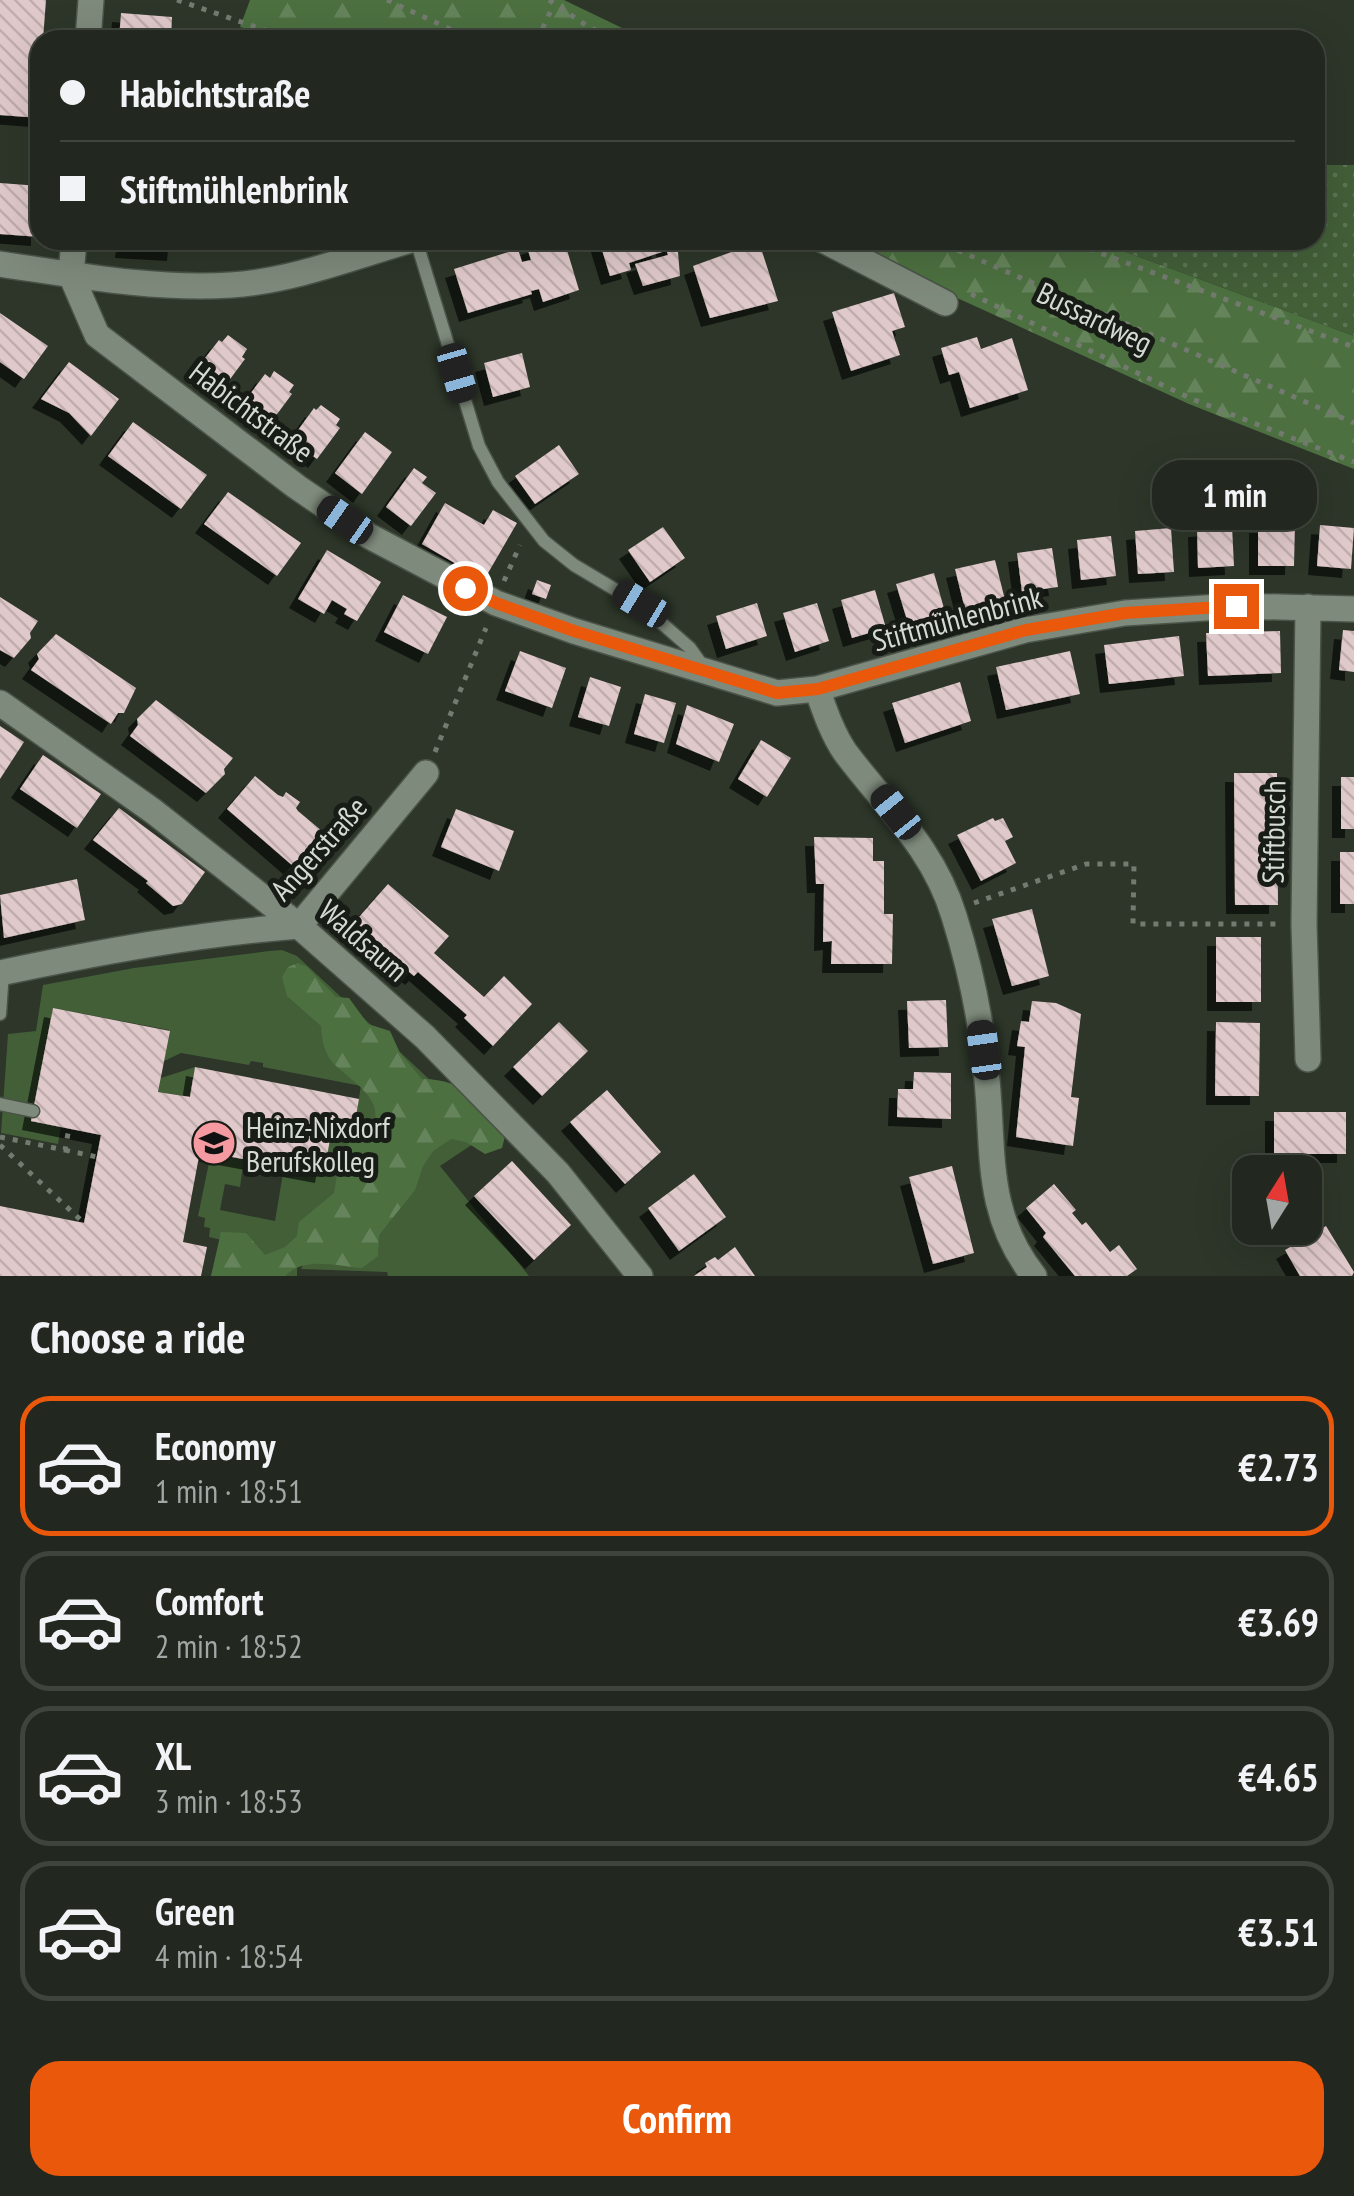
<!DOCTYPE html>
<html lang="en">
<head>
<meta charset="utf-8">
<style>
  body { margin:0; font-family:"PT Sans Narrow",sans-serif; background:#2e342c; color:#f1f3f6; height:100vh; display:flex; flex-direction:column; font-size:38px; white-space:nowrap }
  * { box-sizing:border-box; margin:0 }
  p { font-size:32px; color:#a2a6a4 }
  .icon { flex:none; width:55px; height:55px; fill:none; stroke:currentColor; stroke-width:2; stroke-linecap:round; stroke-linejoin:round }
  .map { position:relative; height:1276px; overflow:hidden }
  .details { display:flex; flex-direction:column; background:#22281f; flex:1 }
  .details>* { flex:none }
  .guide { position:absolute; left:30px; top:30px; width:1295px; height:220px; border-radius:30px; box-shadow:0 10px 40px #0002,0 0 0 2px #3f443d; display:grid; align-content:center; height:220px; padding:0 30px; background:#22281f }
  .needle { width:65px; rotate:11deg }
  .controls { position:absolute; left:1232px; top:1155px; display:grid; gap:20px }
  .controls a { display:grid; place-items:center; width:90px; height:90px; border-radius:20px; background:#22281f; box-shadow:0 10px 40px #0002,0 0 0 2px #3f443d; font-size:50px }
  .end { position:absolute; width:45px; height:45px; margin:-22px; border:12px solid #ea580c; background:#fff; box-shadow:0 0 0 5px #fff }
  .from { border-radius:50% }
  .bubble { position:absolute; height:70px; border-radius:30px; background:#22281f; box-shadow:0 10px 40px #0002,0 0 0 2px #3f443d; font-size:32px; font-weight:700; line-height:70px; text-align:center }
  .car { position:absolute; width:30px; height:60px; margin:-30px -15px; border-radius:12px; box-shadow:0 0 8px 2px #0007; background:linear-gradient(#222 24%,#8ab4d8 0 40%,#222 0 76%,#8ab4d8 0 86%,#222 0) }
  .guide b { display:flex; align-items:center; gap:35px; height:95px; font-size:38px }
  .guide b+b { border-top:2px solid #3f443d }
  .guide i { width:25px; height:25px; background:#f1f3f6 }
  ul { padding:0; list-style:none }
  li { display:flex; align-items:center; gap:30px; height:140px; margin:0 20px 15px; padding:0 10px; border:5px solid #3f443d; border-radius:30px }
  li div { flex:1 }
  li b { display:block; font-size:38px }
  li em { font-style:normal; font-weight:700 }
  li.selected { border-color:#ea580c }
  li>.icon { width:90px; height:90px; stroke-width:1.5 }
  h2 { padding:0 30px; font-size:45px; line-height:120px }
  .cta { display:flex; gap:20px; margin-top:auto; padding:20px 30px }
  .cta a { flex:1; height:115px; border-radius:30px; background:#ea580c; color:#fff; font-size:40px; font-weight:700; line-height:115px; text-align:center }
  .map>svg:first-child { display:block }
  .grass { fill:#425f38 }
  .forest { fill:url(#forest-firs) }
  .garden { fill:url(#garden-dots) }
  .building { fill:url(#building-back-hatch); filter:url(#shadow) }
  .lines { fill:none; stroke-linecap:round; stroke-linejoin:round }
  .service-casing { stroke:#4b5348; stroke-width:15 }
  .minor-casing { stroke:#4b5348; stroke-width:28 }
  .path { stroke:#737a6f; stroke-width:5; stroke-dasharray:5 8; stroke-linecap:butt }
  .service { stroke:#7e8a7b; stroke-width:12 }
  .minor { stroke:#7e8a7b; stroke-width:25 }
  .route { stroke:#ea580c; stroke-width:12 }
  .labels { text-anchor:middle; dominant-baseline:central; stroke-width:10; stroke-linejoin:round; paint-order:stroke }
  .street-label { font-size:30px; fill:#d5dbd3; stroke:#181c16 }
  .poi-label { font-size:30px; fill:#d5dbd3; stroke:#181c16; text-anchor:start }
</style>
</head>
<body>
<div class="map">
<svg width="1354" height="1276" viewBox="0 0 1354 1276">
  <defs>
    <pattern id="forest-firs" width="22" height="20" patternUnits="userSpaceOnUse" patternTransform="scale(2.5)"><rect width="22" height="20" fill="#4c7040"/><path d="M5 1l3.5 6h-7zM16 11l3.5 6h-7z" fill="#65845b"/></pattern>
    <pattern id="garden-dots" width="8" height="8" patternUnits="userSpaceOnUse" patternTransform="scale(2.5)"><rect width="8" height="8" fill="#425f38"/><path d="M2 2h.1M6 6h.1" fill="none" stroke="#5c7554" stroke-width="1.8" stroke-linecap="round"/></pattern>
    <pattern id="building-back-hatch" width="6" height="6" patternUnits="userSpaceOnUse" patternTransform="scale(2.5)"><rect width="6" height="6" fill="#e0c9ca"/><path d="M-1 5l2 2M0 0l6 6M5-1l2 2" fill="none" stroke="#c0aeae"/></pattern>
    <filter id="shadow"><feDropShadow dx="-9" dy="9" stdDeviation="0" flood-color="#0009"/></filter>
  </defs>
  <rect width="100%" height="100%" fill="#2d3629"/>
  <path class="grass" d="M269,951L282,950L297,956L488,1134L440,1166L529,1276H388L387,1272L301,1269L308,1255L297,1265V1276H221L226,1241L209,1237L210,1228L204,1227L205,1218L198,1216L211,1153L244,1159L240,1187L225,1184L220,1210L275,1221L284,1167L324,1174L332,1128L353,1132L361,1086L263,1067V1063L251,1061L249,1065L181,1053L164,1061L169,1030L53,1008L31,1120L61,1127L58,1144L1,1133L8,1034L36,1031L43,985L134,968Z
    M195,1067L190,1097L158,1092L161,1078Z"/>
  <path class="forest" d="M250,0H564L647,40H283L240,27Z
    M842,240H1093L1354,336V469L1189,404L920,281Z
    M298,963L307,967L336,997L349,998L368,1024L390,1031L400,1053L422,1079C468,1079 477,1104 505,1136L502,1148L485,1154L466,1142L451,1139L433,1151L423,1166L415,1190L379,1235L378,1256L362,1268C336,1266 305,1256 285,1276H211L221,1232L246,1233L265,1255L285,1247L297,1236L299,1222L334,1193L341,1152L349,1143L362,1142C396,1105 358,1087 334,1064C324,1054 322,1039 321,1026L287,996L282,977L288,967Z"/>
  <path class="garden" d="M1315,165H1354V336L1093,240H1315Z"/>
  <path class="building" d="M0,0H46L43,40H40V118L0,115Z
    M121,13L172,17L171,40H119Z
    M0,183L40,186V237L0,234Z
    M125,240H177L176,252L124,249Z
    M548,240H564L579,290L543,302L539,289L531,291L532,294L468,313L454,269L518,249L522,262L531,260L527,247Z
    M599,240H658L662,252L629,263L631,270L610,276Z
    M663,240H677L680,276L643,286L635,264L668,255Z
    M759,242L778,301L710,318L693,266Z
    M894,293L905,327L892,331L900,355L851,371L832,312Z
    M0,313L48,346L24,379L0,362Z
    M228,335L247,349L242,357L245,359L222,390L195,371L219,340L222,342Z
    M977,337L981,349L1012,338L1028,390L970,408L959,372L949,375L941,348Z
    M522,353L530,387L493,397L484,363Z
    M69,362L119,399L91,436L69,413L41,399Z
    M274,371L294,385L289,392L292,394L269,425L242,405L265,374L270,378Z
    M321,405L340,419L336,425L340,428L317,459L291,440L314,408L316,410Z
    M133,422L207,475L181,509L108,456Z
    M365,432L392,452L362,494L335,473Z
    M559,445L579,474L535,504L515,476Z
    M414,468L427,477L422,483L436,493L411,526L386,507Z
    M228,492L301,543L277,576L204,524Z
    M445,503L484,525L493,510L517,523L484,580L422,544Z
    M1258,524H1295L1294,566H1258Z
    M1320,525L1354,528L1351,569L1317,566Z
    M1232,526L1234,566L1198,568L1197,528Z
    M663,527L685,558L650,582L628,550Z
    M1171,528L1174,572L1138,574L1135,531Z
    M1111,536L1116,576L1081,580L1077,540Z
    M1052,548L1058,587L1022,592L1017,553Z
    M327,550L381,582L357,621L344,614L347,609L332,600L324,614L298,599Z
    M995,560L1005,600L965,609L955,569Z
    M934,573L945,612L908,623L896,584Z
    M537,580L551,585L546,599L532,594Z
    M875,590L886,628L852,638L841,600Z
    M403,595L447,617L428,654L384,632Z
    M0,597L38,621L30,633L31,638L14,658L0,650Z
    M757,603L767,636L726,649L716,616Z
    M817,603L829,641L795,652L783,613Z
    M1343,630L1354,631V672L1339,670Z
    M1280,631L1281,673L1208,676L1206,633Z
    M56,634L136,688L124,713H118L111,724L31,670L39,659L37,654Z
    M1179,636L1184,676L1109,684L1104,645Z
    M520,651L566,668L552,708L505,691Z
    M1070,651L1080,694L1006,710L996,667Z
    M590,677L621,687L609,726L578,717Z
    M960,682L971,721L905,743L892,703Z
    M645,694L676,703L664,743L634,734Z
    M156,700L233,758L224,769L225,774L206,793L130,736L138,725L137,719Z
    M687,705L734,724L719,762L676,744Z
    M0,726L24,742L0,779Z
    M761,740L791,758L767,797L738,779Z
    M43,755L101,794L77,828L20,789Z
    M1234,773H1277L1278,905H1235Z
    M255,776L278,795L283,797L286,792L300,802L296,808L298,811L322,831L293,866L227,809Z
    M1341,777H1354V829H1341Z
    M119,808L205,872L182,904L173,906L146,883L148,881L93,840Z
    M456,809L514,831L499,871L441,847Z
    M993,818L995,821L1003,818L1013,837L1005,841L1016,863L981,881L957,835Z
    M814,837L873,838V861H884V914H893L892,964H831L832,941L823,942L824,884H816Z
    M1340,852H1354V904H1340Z
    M77,879L85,920L4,938L0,895Z
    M388,884L449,936L434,953L484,997L504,976L532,1004L493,1046L464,1018L467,1015L418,972L414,976L353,924Z
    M1032,909L1049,976L1012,986L992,919Z
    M1216,937H1261V1002H1216Z
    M946,1000L948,1047L909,1048L907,1001Z
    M1032,1001L1056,1003L1081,1014L1071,1097L1079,1098L1073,1146L1016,1137L1025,1047L1017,1046L1021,1021L1029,1022Z
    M53,1008L170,1031L158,1092L190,1097L195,1067L359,1099L353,1133L332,1128L324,1174L200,1151L183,1242L207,1247L201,1276H0V1206L84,1223L101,1135L31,1121Z
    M559,1022L588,1051L542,1096L513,1067Z
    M1216,1022L1260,1023L1259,1096H1215Z
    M914,1072L951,1073V1119L897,1117L898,1089H913Z
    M607,1090L661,1152L625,1184L570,1122Z
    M1274,1112H1346V1154H1274Z
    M512,1161L571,1225L534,1260L474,1196Z
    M952,1166L974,1253L933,1264L909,1177Z
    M694,1174L726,1217L679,1251L648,1208Z
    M1054,1184L1076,1210L1072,1213L1082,1225L1086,1222L1110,1252L1119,1245L1137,1269L1127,1276H1075L1043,1237L1046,1233L1026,1208Z
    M1326,1226L1354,1272L1352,1276H1300L1285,1250Z
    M735,1247L755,1276H694L707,1267L705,1263L715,1257L718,1260Z"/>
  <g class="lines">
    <defs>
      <path id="service" d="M416,240L479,446L498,482L544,541L574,565L641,605L690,648L705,669
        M0,1014L3,972
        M0,1104L33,1111"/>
      <path id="minor" d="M88,40L91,0
        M74,240L71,275L97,335L297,487L369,536L496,603L574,631L777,693L817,689L1025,630L1125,613L1236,606L1354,609
        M823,240L945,303
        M0,264C75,275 155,290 231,285C292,281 353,257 411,240
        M1308,607L1304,924L1308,1059
        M817,689C825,711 832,733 845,752C886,807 933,847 954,916C971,970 982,1024 987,1080C994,1153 985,1214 1034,1276
        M0,703L153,811L299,926L425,1037L558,1173L640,1276
        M0,973C99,952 197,934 299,926L426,773"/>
    </defs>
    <use href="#service" class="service-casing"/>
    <use href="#minor" class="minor-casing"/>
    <path class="path" d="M177,0L294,40
      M387,0L474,40
      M549,0L587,26L617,40
      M537,40L553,6
      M934,240L1354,423
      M1065,240L1354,347
      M971,294L1192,399L1354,462
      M504,581L520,545
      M435,752L486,628
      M974,903L1086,864H1134L1133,924H1276
      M0,1137L65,1150L69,1128
      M0,1145L84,1223
      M65,1150L97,1157"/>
    <use href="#service" class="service"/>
    <use href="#minor" class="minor"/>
  </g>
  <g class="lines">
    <path class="route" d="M465,588L496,603L574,631L777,693L818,689L1026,630L1125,613L1236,606"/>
  </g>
  <defs>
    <symbol id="school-disc" viewBox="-11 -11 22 22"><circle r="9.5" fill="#f49aa0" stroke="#181c16"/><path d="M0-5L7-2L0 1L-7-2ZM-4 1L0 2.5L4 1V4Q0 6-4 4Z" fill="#111"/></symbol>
  </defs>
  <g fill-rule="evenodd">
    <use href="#school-disc" x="189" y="1118" width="50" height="50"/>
  </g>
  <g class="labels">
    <g class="street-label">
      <text transform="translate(1095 317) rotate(26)">Bussardweg</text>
      <text transform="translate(252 411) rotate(37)">Habichtstraße</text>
      <text transform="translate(957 618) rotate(-15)">Stiftmühlenbrink</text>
      <text transform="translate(1273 832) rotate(-89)">Stiftbusch</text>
      <text transform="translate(318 848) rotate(-48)">Angerstraße</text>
      <text transform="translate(364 940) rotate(41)">Waldsaum</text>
    </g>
    <g class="poi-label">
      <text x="246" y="1126">Heinz-Nixdorf<tspan x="246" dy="34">Berufskolleg</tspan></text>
    </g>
  </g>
</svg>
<div class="controls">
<a><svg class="needle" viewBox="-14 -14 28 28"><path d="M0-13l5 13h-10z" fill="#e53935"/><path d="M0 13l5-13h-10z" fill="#a2a6a4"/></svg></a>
</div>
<i class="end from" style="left:465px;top:588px"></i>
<i class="end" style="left:1236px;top:606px"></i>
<div class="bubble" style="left:1152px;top:460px;width:165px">1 min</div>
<i class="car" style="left:457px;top:373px;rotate:164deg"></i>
<i class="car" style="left:345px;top:520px;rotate:305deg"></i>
<i class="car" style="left:641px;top:604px;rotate:301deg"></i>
<i class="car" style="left:896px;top:812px;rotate:321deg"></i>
<i class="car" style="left:984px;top:1050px;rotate:352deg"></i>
<div class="guide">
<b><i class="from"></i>Habichtstraße</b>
<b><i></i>Stiftmühlenbrink</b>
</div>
</div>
<section class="details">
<h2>Choose a ride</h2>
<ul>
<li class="selected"><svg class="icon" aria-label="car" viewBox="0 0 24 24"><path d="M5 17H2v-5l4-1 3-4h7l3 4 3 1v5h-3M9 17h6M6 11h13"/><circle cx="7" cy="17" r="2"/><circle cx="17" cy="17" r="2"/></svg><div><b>Economy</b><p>1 min · 18:51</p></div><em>€2.73</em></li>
<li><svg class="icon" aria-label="car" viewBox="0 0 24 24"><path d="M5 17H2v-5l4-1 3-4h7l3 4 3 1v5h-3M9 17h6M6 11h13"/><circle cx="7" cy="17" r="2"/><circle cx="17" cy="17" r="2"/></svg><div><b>Comfort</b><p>2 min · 18:52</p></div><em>€3.69</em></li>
<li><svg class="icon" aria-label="car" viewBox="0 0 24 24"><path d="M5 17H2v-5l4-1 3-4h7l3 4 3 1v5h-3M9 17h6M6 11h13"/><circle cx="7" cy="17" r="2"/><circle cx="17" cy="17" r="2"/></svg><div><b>XL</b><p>3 min · 18:53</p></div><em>€4.65</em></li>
<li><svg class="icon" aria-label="car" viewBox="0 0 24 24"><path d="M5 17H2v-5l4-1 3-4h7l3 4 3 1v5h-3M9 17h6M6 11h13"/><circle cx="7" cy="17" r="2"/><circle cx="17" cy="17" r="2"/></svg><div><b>Green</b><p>4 min · 18:54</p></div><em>€3.51</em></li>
</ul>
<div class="cta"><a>Confirm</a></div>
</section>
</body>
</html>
